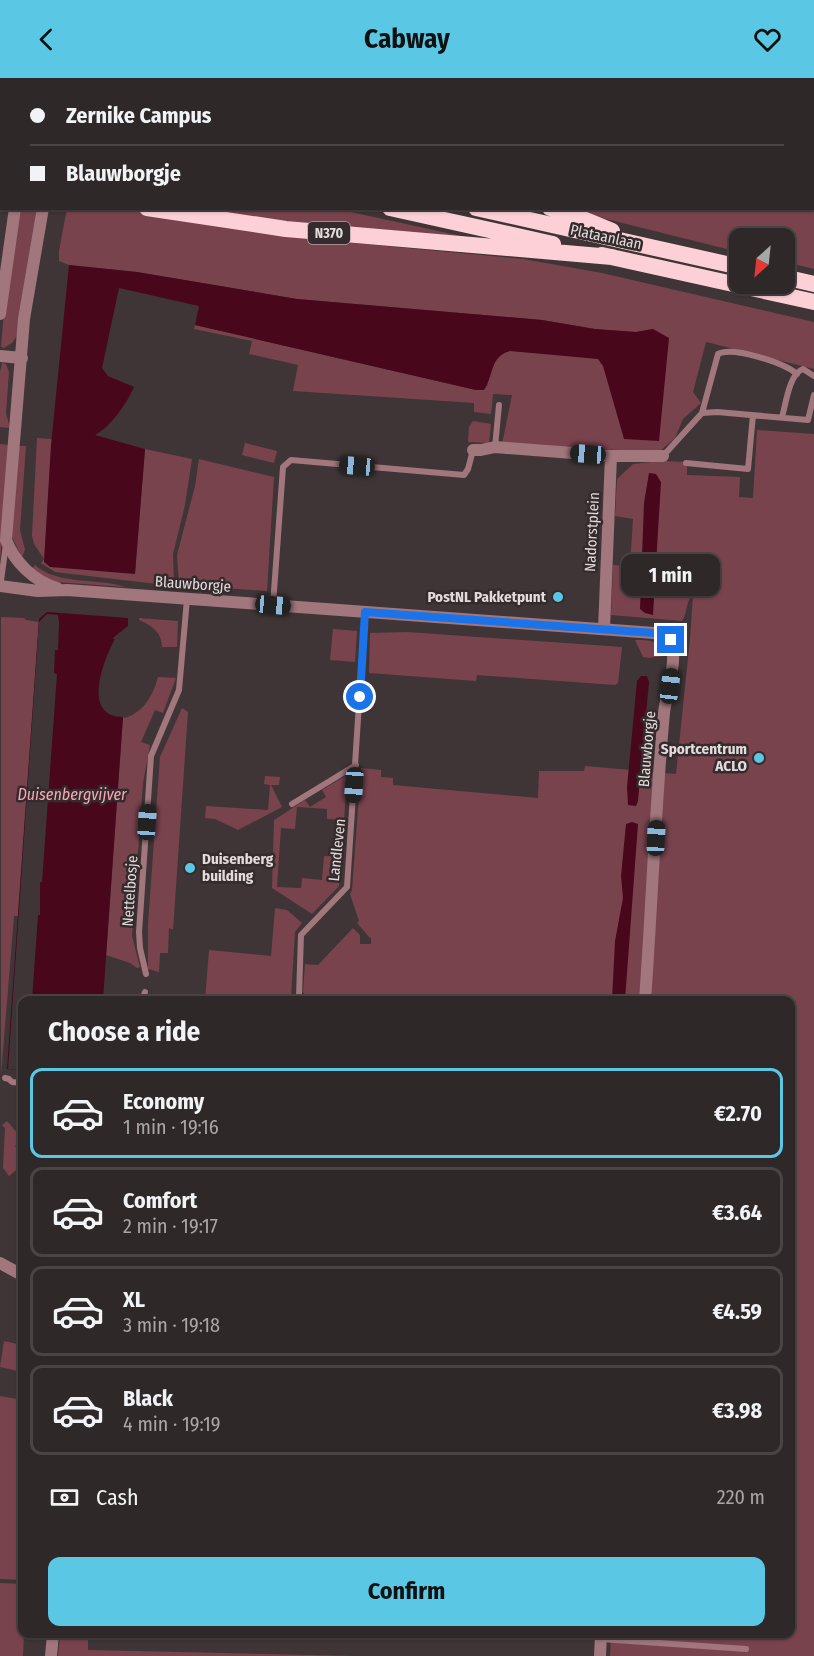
<!DOCTYPE html>
<html lang="en">
<head>
<meta charset="utf-8">
<style>
  body { margin:0; font-family:"Fira Sans Condensed",sans-serif; background:#3b3434; color:#f1f3f6; height:100vh; display:flex; flex-direction:column; font-size:22px; white-space:nowrap }
  * { box-sizing:border-box; margin:0 }
  p { font-size:20px; color:#a7a6a8 }
  .icon { flex:none; width:33px; height:33px; fill:none; stroke:currentColor; stroke-width:2; stroke-linecap:round; stroke-linejoin:round }
  .map { position:relative; flex:1; overflow:hidden }
  .details { position:absolute; left:18px; top:918px; width:777px; height:642px; display:flex; flex-direction:column; background:#2f2828; border-radius:12px; box-shadow:0 2px 4px #0004,0 0 0 2px #4a4445 }
  .details>* { flex:none }
  .top-card { position:absolute; left:0px; top:0px; width:814px; height:132px; box-shadow:0 2px 4px #0004,0 0 0 2px #4a4445; display:grid; align-content:center; height:132px; padding:0 30px; background:#2f2828 }
  .needle { width:39px; rotate:207deg }
  .buttons { position:absolute; left:729px; top:150px; display:grid; gap:12px }
  .buttons a { display:grid; place-items:center; width:66px; height:66px; border-radius:12px; background:#2f2828; box-shadow:0 2px 4px #0004,0 0 0 2px #4a4445; font-size:30px }
  .end { position:absolute; width:27px; height:27px; margin:-14px; border:8px solid #1a73e8; background:#fff; box-shadow:0 0 0 3px #fff }
  .from { border-radius:50% }
  .bubble { position:absolute; height:42px; border-radius:12px; background:#2f2828; box-shadow:0 2px 4px #0004,0 0 0 2px #4a4445; font-size:20px; font-weight:700; line-height:42px; text-align:center }
  .car { position:absolute; width:18px; height:36px; margin:-18px -9px; border-radius:8px; box-shadow:0 0 4px 2px #0007; background:linear-gradient(#222 24%,#8ab4d8 0 40%,#222 0 76%,#8ab4d8 0 86%,#222 0) }
  .top-card b { display:flex; align-items:center; gap:21px; height:57px; font-size:22px }
  .top-card b+b { border-top:2px solid #4a4445 }
  .top-card i { width:15px; height:15px; background:#f1f3f6 }
  ul { padding:0; list-style:none }
  li { display:flex; align-items:center; gap:18px; height:90px; margin:0 12px 9px; padding:0 18px; border:3px solid #4a4445; border-radius:12px }
  li div { flex:1 }
  li b { display:block; font-size:22px }
  li em { font-style:normal; font-weight:700 }
  li.active { border-color:#5ac8e5 }
  li>.icon { width:54px; height:54px; stroke-width:1.5 }
  h2 { padding:0 30px; font-size:27px; line-height:72px }
  .pay { display:flex; align-items:center; gap:15px; height:66px; padding:0 30px; font-size:22px }
  .pay p { margin-inline-start:auto }
  .cta { display:flex; gap:12px; margin-top:auto; padding:12px 30px }
  .cta a { flex:1; height:69px; border-radius:12px; background:#5ac8e5; color:#111; font-size:24px; font-weight:700; line-height:69px; text-align:center }
  header { display:flex; justify-content:space-between; align-items:center; height:78px; padding:0 30px; background:#5ac8e5; color:#111; font-size:27px; font-weight:700 }
  .map>svg:first-child { display:block }
  .green { fill:#79434e }
  .water { fill:#49071c }
  .pier { fill:#3f3536 }
  .lines { fill:none; stroke-linecap:round; stroke-linejoin:round }
  .service { stroke:#a1767d; stroke-width:6 }
  .minor { stroke:#a1767d; stroke-width:12 }
  .tertiary { stroke:#a1767d; stroke-width:12 }
  .secondary { stroke:#db98a3; stroke-width:12 }
  .trunk { stroke:#fcd0d6; stroke-width:16 }
  .route { stroke:#1a73e8; stroke-width:8 }
  .poi-dot { fill:#5ac8e5; stroke:#352b2c; stroke-width:2 }
  .labels { text-anchor:middle; dominant-baseline:central; stroke-width:5; stroke-linejoin:round; paint-order:stroke }
  .shield { fill:#352b2c; stroke:#aea6a7; stroke-width:1.5 }
  .shield-label { font-size:14px; font-weight:bold; fill:#e2dbdc }
  .street-label { font-size:15px; fill:#e2dbdc; stroke:#352b2c }
  .poi-label { font-size:15px; font-weight:bold; fill:#e2dbdc; stroke:#352b2c; text-anchor:end }
  .water-label { font-size:16px; font-style:italic; fill:#f4a9b5; stroke:#352b2c }
</style>
</head>
<body>
<header><svg class="icon" aria-label="back" viewBox="0 0 24 24"><path d="M15 5l-7 7 7 7"/></svg>Cabway<svg class="icon" aria-label="heart" viewBox="0 0 24 24"><path d="M12 20l-8-8c-3-5 5-10 8-4 3-6 11-1 8 4z"/></svg></header>
<div class="map">
<svg width="814" height="1578" viewBox="0 0 814 1578">
  <rect width="100%" height="100%" fill="#3f3536"/>
  <path class="green" d="M754,0H814V191L785,184L784,160H740L739,174L566,131L813,130V2L753,1Z
    M67,130L119,131L354,165L523,181L602,195L814,244V291L706,264L693,314L701,325L683,341L675,360L659,374L502,366L512,317L493,316L491,336L474,334V325L293,313L298,287L249,276L252,263L194,251L195,247L476,312L487,308C491,293 493,278 510,273L588,278L599,281L603,288L653,251L636,254L595,251L542,242L297,221L137,194L69,187L59,183V173Z
    M19,131H38L17,258L12,265L4,270L1,269L6,210Z
    M183,131H337L498,166Z
    M2,285L6,286L9,294L6,335L10,350L0,349V294Z
    M473,343L491,346L489,365L468,364L469,349Z
    M757,352L814,356V1578H610L611,1556H790V922H343L338,916L306,918L303,914L305,886L318,887L353,850L360,857V866H371V860L369,859L357,845L359,843L350,816L352,812L361,690L381,692V699L393,700V707L538,720L539,693H584L585,688L676,696L690,561L693,516C685,525 688,534 682,543L611,537L613,487L630,488L633,441L615,438L617,401L633,386L661,383L687,384V397L740,399L739,419L753,420Z
    M37,360L52,361L44,484L135,495L145,371L192,381L185,427L173,476L174,508L55,494L41,485L44,481L34,466L32,457Z
    M245,365L277,373L274,385L242,377Z
    M0,366L9,367L0,484Z
    M17,368H26L20,452L25,472L22,479L12,459Z
    M199,381L274,399L267,513L179,507L177,477L195,408Z
    M35,487C57,507 97,500 126,509L56,504L49,502L32,491Z
    M1,539L24,540L26,542L39,544L18,838H14L1,997Z
    M139,540L178,543L177,569H162C162,554 151,547 139,542Z
    M333,551L357,553L355,584L330,582Z
    M407,554L622,569L618,605L615,607L477,597L476,603L369,595L370,555Z
    M635,562C649,562 660,562 664,578L649,580L643,579Z
    M158,599L176,600L163,635L155,632L141,664L150,667L143,705L132,858L140,889L137,890L130,885L106,877L123,639L125,640C144,634 153,617 158,599Z
    M182,630L188,634L173,852L169,850L168,875H160L159,894L148,891V846L160,679Z
    M347,697L344,742L327,741V731L297,729L295,751L281,750L277,809L301,810L302,800L322,802L324,778L342,779L339,808L312,836L272,810L274,742L305,722L310,729L326,719L322,712Z
    M265,698L280,699L279,707H271L282,729L238,752L215,741L205,740L206,728L268,732L270,707L264,706Z
    M275,830L287,832L302,845L295,854L291,919L293,922H205L209,872L271,878Z
    M7,1043L19,1057V1064L15,1068L22,1076L20,1089L9,1098L3,1090L5,1050L2,1047Z
    M4,1263L22,1267V1294L0,1289Z
    M0,1318L22,1322V1338L18,1363L22,1366V1502L0,1501Z
    M0,1505L22,1506V1556H24L23,1578H0Z
    M60,1556H88V1572L355,1578H58Z"/>
  <path class="water" d="M69,187L137,194L297,221L542,242L595,251L636,254L653,251L669,260L659,363L624,361L603,288L598,281L510,273C490,278 494,297 484,312H476L195,247L199,228L119,210L102,290L108,298L134,309C127,325 111,349 95,357L145,371L135,496L50,489L44,484L51,367Z
    M649,395L656,396L661,404L653,537L645,535L640,531L644,425Z
    M47,534L128,540V548L114,559L113,561H115C105,579 80,639 123,639L103,922H22V992L7,991L39,541Z
    M641,598H647L649,604L638,723L636,728L628,727L627,709L637,603Z
    M632,744L638,746L625,922H612L615,863L623,820L621,798L626,746Z"/>
  <path class="pier" d="M47,536L58,537L59,544L58,572H55L54,595L57,596L42,804H40V837H38L32,922H22V992L8,991L39,544Z"/>
  <g class="lines">
    <path class="service" d="M651,2L652,0
      M715,2L716,0
      M702,335L718,276C733,268 784,285 797,296
      M782,339C786,326 789,296 803,291L814,298
      M495,369L499,327
      M663,378L702,335L717,334L808,342L814,317
      M686,385L748,391L753,337
      M0,510L6,466
      M273,527L283,389L291,382L464,397L468,391L473,372
      M292,726L356,687
      M146,896L140,870L139,854L151,678L179,612L187,521
      M142,922L145,914
      M302,922L299,918L301,857L347,809L365,534
      M5,1000L9,1001L12,1004L22,1005
      M601,1561L746,1571"/>
    <path class="minor" d="M0,278L22,280
      M473,372H481L495,369L611,378L604,551
      M611,378H663
      M0,1185L22,1197
      M51,1578L53,1556"/>
    <path class="tertiary" d="M43,130L24,241L6,462C15,485 34,503 57,510
      M0,236L15,130
      M0,508L38,513L67,512L654,555L669,559C680,578 666,615 664,635C655,731 652,827 645,922
      M600,1578L601,1556"/>
    <path class="secondary" d="M39,2L40,0
      M64,2V0"/>
    <path class="trunk" d="M104,0L109,2
      M0,25L2,26
      M0,43L2,44
      M0,107H2
      M147,130L286,151L612,179
      M390,130L553,166
      M476,130L740,189
      M550,130L578,139L612,153
      M602,177L814,224
      M784,199L814,206"/>
  </g>
  <g class="lines">
    <path class="route" d="M360,619L365,534L654,555L665,557L671,562"/>
  </g>
  <g class="poi-dot">
    <circle cx="558" cy="519" r="6"/>
    <circle cx="759" cy="680" r="6"/>
    <circle cx="190" cy="790" r="6"/>
  </g>
  <g class="labels">
    <rect class="shield" x="308" y="144" width="42" height="22" rx="4.5"/>
    <g class="shield-label">
      <text x="329" y="155">N370</text>
    </g>
    <g class="street-label">
      <text transform="translate(606 159) rotate(12)">Plataanlaan</text>
      <text transform="translate(592 454) rotate(-87)">Nadorstplein</text>
      <text transform="translate(193 506) rotate(4)">Blauwborgje</text>
      <text transform="translate(647 671) rotate(-85)">Blauwborgje</text>
      <text transform="translate(337 772) rotate(-84)">Landleven</text>
      <text transform="translate(130 813) rotate(-86)">Nettelbosje</text>
    </g>
    <g class="poi-label">
      <text x="546" y="519">PostNL Pakketpunt</text>
      <text x="747" y="671">Sportcentrum<tspan x="747" dy="17">ACLO</tspan></text>
      <text x="202" y="781" text-anchor="start">Duisenberg<tspan x="202" dy="17">building</tspan></text>
    </g>
    <g class="water-label">
      <text x="72" y="716">Duisenbergvijver</text>
    </g>
  </g>
</svg>
<div class="buttons">
<a><svg class="needle" viewBox="-14 -14 28 28"><path d="M0-13l5 13h-10z" fill="#e53935"/><path d="M0 13l5-13h-10z" fill="#a7a6a8"/></svg></a>
</div>
<i class="end from" style="left:360px;top:619px"></i>
<i class="end" style="left:671px;top:562px"></i>
<div class="bubble" style="left:621px;top:476px;width:99px">1 min</div>
<i class="car" style="left:588px;top:376px;rotate:274deg"></i>
<i class="car" style="left:357px;top:388px;rotate:275deg"></i>
<i class="car" style="left:273px;top:527px;rotate:95deg"></i>
<i class="car" style="left:670px;top:608px;rotate:7deg"></i>
<i class="car" style="left:354px;top:707px;rotate:184deg"></i>
<i class="car" style="left:147px;top:744px;rotate:4deg"></i>
<i class="car" style="left:656px;top:760px;rotate:3deg"></i>
<div class="top-card">
<b><i class="from"></i>Zernike Campus</b>
<b><i></i>Blauwborgje</b>
</div>
<section class="details">
<h2>Choose a ride</h2>
<ul>
<li class="active"><svg class="icon" aria-label="car" viewBox="0 0 24 24"><path d="M5 17H2v-5l4-1 3-4h7l3 4 3 1v5h-3M9 17h6M6 11h13"/><circle cx="7" cy="17" r="2"/><circle cx="17" cy="17" r="2"/></svg><div><b>Economy</b><p>1 min · 19:16</p></div><em>€2.70</em></li>
<li><svg class="icon" aria-label="car" viewBox="0 0 24 24"><path d="M5 17H2v-5l4-1 3-4h7l3 4 3 1v5h-3M9 17h6M6 11h13"/><circle cx="7" cy="17" r="2"/><circle cx="17" cy="17" r="2"/></svg><div><b>Comfort</b><p>2 min · 19:17</p></div><em>€3.64</em></li>
<li><svg class="icon" aria-label="car" viewBox="0 0 24 24"><path d="M5 17H2v-5l4-1 3-4h7l3 4 3 1v5h-3M9 17h6M6 11h13"/><circle cx="7" cy="17" r="2"/><circle cx="17" cy="17" r="2"/></svg><div><b>XL</b><p>3 min · 19:18</p></div><em>€4.59</em></li>
<li><svg class="icon" aria-label="car" viewBox="0 0 24 24"><path d="M5 17H2v-5l4-1 3-4h7l3 4 3 1v5h-3M9 17h6M6 11h13"/><circle cx="7" cy="17" r="2"/><circle cx="17" cy="17" r="2"/></svg><div><b>Black</b><p>4 min · 19:19</p></div><em>€3.98</em></li>
</ul>
<div class="pay"><svg class="icon" aria-label="cash" viewBox="0 0 24 24"><path d="M3 7h18v10H3z"/><circle cx="12" cy="12" r="2"/></svg>Cash<p>220 m</p></div>
<div class="cta"><a>Confirm</a></div>
</section>
</div>
</body>
</html>
